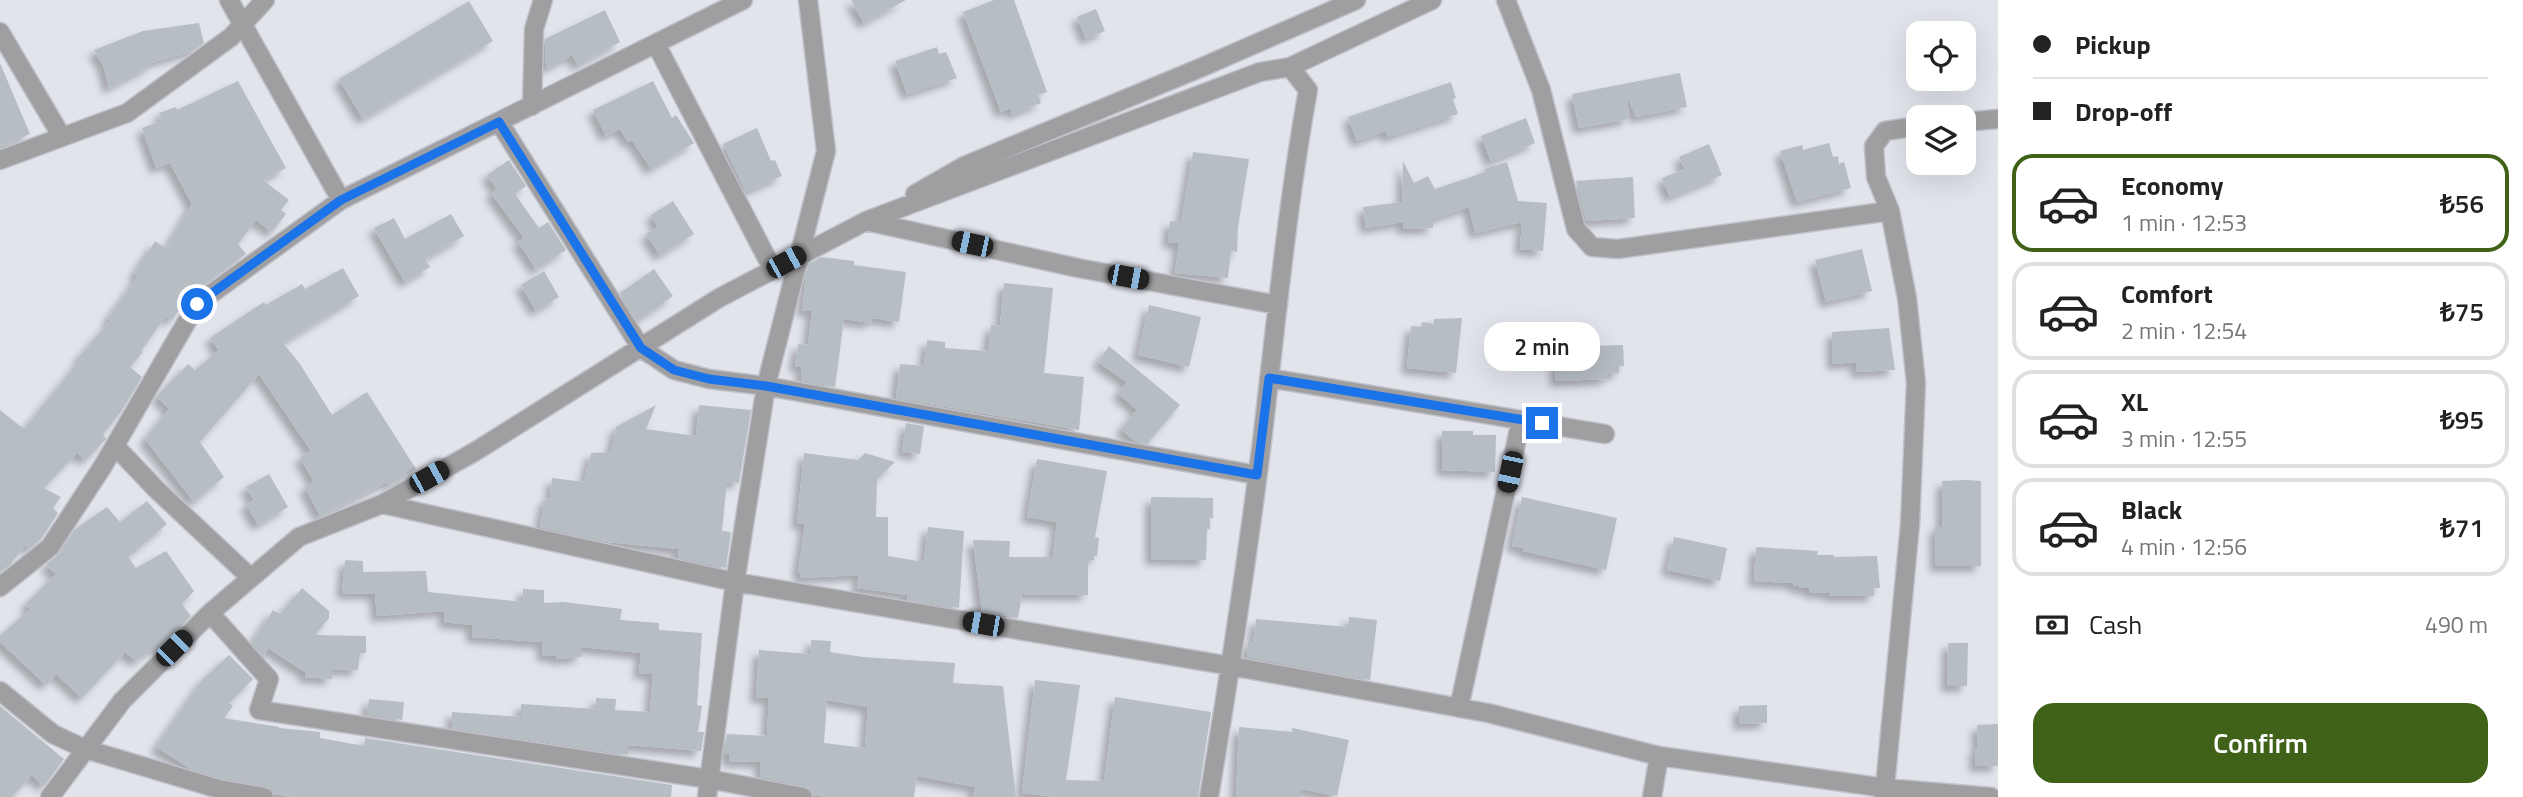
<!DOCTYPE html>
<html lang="en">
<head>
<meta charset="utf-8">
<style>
  body { margin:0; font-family:"Titillium Web",sans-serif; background:#f2f2f2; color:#222; height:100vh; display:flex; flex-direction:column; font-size:26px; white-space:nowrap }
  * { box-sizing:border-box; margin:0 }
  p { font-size:23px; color:#767676 }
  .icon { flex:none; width:38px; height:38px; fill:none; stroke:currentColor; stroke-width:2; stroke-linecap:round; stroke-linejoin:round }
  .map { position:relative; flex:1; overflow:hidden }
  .sheet { display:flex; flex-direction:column; background:#fff; width:525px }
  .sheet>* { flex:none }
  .guide { display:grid; align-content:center; height:154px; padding:0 35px; background:#fff }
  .fabs { position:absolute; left:1906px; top:21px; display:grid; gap:14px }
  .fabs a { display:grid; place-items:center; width:70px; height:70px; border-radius:14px; background:#fff; box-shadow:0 7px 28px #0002; font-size:35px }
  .end { position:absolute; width:32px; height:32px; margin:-16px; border:9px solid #1a73e8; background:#fff; box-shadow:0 0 0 4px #fff }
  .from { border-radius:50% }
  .bubble { position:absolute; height:49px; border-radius:21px; background:#fff; box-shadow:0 7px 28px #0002; font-size:23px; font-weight:600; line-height:49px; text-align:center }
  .car { position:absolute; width:21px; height:42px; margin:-21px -10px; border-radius:9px; box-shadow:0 0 5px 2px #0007; background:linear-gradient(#222 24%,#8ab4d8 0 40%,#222 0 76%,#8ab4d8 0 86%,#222 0) }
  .guide b { display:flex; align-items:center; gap:24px; height:66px; font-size:26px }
  .guide b+b { border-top:2px solid #e0e0e0 }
  .guide i { width:18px; height:18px; background:#222 }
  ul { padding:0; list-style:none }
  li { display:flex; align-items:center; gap:21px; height:98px; margin:0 14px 10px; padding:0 21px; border:4px solid #e0e0e0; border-radius:21px }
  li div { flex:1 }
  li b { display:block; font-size:26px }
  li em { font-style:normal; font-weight:600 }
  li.selected { border-color:#3f6118 }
  li>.icon { width:63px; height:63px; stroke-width:1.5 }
  .pay { display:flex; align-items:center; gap:18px; height:77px; padding:0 35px; font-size:26px }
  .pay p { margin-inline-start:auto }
  .action { display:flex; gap:14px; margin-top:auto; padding:14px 35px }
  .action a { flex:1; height:80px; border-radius:21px; background:#3f6118; color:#fff; font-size:28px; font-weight:600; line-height:80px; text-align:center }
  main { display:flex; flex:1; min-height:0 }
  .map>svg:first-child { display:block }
  .building { fill:#b6bdc3; fill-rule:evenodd; filter:url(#shadow) }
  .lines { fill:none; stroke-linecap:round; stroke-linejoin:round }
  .minor-casing { stroke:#c0c1c9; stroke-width:21 }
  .minor { stroke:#9f9ea1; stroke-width:18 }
  .route { stroke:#1a73e8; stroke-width:9 }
</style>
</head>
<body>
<main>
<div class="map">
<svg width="1998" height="797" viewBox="0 0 1998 797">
  <defs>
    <filter id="shadow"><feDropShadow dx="-6" dy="6" stdDeviation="3.5" flood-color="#0004"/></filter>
  </defs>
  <rect width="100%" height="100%" fill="#e2e4ec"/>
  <path class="building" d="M851,0H906L864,23Z
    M994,0H1014L1047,92L1038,95L1041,103L1012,114L1010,108L1001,112L963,12Z
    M469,1L493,41L363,119L339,79Z
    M1096,9L1105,31L1086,39L1077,17Z
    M605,10L620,42L578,65L572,55L548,68L545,61V39Z
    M199,23L204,43L193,51L150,63L151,66L109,88L103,65L94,50L143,31Z
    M937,47L939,54L946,52L957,78L907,94L895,61Z
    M0,63L30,134L0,147Z
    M1680,73L1687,107L1636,117L1627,96L1629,119L1579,128L1572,94Z
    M238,81L286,168L263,180L289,200L281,210L286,214L272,232L256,220L238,244L246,254L190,295L172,320L166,316L141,351L143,352L130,367L142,377L121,412L103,434L106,439L86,460L77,453L44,488L61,497L53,508L58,513L41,539L29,549L25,545L10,565L0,572V410L24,429L81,359L78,358L111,320L108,318L138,276L134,274L155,241L166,248L192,204L170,163L156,168L142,128L162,121L159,113L176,107L177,110Z
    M653,81L672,118L676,115L694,143L651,169L632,140L628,142L620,129L606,136L593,110Z
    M1451,82L1456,98L1453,99L1458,114L1388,137L1386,131L1357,141L1348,117Z
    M1526,118L1535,143L1491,161L1481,136Z
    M757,128L771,161L775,160L782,176L746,192L723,144Z
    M1829,143L1833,157L1838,156L1839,164L1844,162L1851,188L1797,202L1780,151L1802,145L1803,150Z
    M1709,144L1722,175L1670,197L1662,178L1685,169L1679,157Z
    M1193,152L1249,159L1238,227L1237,252L1231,251L1228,278L1175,273L1179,243L1168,242L1170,221L1181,222Z
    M509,160L526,186L515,194L539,228L548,222L566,250L536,269L518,242L524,238L491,193L497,189L487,175Z
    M1403,161L1414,183L1428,176L1435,189L1485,172L1484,169L1507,162L1518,201L1547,203L1543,251L1520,249L1522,222L1475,233L1469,207L1433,219V228L1403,229V222L1366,228L1363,207L1402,202Z
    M1633,177L1635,218L1586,221L1576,181Z
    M673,201L694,234L660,255L646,234L658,227L651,215Z
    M451,214L464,236L425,259L430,267L405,282L374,228L394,218L405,239Z
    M1862,249L1872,291L1826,302L1815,260Z
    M821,257L854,261V265L906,272L899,322L872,318L871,323L844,319L835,387L801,381L802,367L795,366L798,344L808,345L812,311L802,310L806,276L809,264Z
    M343,268L359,296L283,343L300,364L332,415L367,392L416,469L389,485L387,482L320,516L305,487L314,482L300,457L311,451L259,374L200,442L224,477L194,502L145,439L169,409L157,396L188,364L195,370L219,350L210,338L264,302L266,305L302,284L305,289Z
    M654,269L673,296L637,321L620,293Z
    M544,271L559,297L536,311L521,285Z
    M1004,283L1053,288L1044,373L1084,377L1079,430L896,398L900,364L924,366L927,340L945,342V348L988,351L991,325L1000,326Z
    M1149,305L1201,317L1189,367L1138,355Z
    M1462,318L1456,373L1407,368L1411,326L1421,327L1422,322L1434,324V319Z
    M1889,328L1895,370L1856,372V362L1833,364L1832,332Z
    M1623,345L1624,366H1619V373L1607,374L1608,379L1556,381L1555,362H1559L1558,347Z
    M1109,346L1180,405L1147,444L1135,441L1121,429L1137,410L1118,393L1127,382L1098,362Z
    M656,405L646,429L696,436L699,405L751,410L739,483L727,482L722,531L731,532L726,568L678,558L679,549L607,542L540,527L545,498L550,499L552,478L584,482L591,453L611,452L616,427Z
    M906,423L924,426L920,454L902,452Z
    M1442,431H1473V435H1496L1495,472L1442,470Z
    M804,453L858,460L865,453L895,462L877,479L876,517H888V556L924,562L928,527L964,531L959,608L907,600L908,595L857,588L859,575L800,578L801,573L798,572L805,524L797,523Z
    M1037,459L1107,471L1095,537L1099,538L1097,556H1094V560H1088V595L1022,594L1018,618L982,612L973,540L1010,541L1009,557H1053L1057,522L1027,517Z
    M269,474L288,507L258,525L246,504L254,500L246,487Z
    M1966,480L1981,481V566H1936L1935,527H1942V481Z
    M1151,497L1213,498V518H1210V529H1207L1206,560L1151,559Z
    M1522,497L1617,518L1606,570L1523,551L1524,548L1512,546Z
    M147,501L167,524L128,557L136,568L166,551L194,591L182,604L191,616L157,650L154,648L136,661L125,652L82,698L56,674L46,685L0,642V636L30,609L26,604L56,574L46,565L59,554L74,530L107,507L120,522Z
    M1674,537L1727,548L1720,581L1667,570Z
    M1756,547L1818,551L1817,555H1834V557L1877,556L1880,588H1874V596H1830V593L1809,592V588H1799V586H1793V583L1754,581Z
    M345,560L363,561V572L426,571L428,592L523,602V589L544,590V603L563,602L622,609L620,620L659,623V630L702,633L697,705L702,706L698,732H704L701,751L628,745V755L452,728V712L521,717V704L596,709V698L616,699L615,710L650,712L653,674L639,673L641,653L581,647V657L556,659V656H543L542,642L472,637V625L444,622L445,611L377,616L375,594L342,593Z
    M302,588L329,611V618L315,635L366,636V653H360L358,670L332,669V679L305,677V672L268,648L264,656L252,643L273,610L280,614Z
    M1349,617L1377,620L1370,680L1247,657L1248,642L1253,643L1256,619L1348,627Z
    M811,640L831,641L830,652L863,657L955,663L953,683L1003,686L1016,797H973L975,787L917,776L914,797H826L814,795L811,789L805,786L760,777L761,762L729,761V754L724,753L727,734L767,736L769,698L756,697L759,650L810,654ZM827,700L868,707L865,748L824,743Z
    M1948,643H1968L1967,686H1947Z
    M229,655L253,679L229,703L233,706L224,718L279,727V728L320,732V738L364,746L365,738L672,785L671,797H292L275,794L272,789L266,786L222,778L191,769L156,747L202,680Z
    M1035,680L1080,685L1066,780L1104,781L1115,697L1211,712L1198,797H1056L1022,793Z
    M369,699L404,702L402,720L367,715Z
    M1767,705V723L1739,724V706Z
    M0,706L64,759L44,786L32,775L12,797H0Z
    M1998,724V766H1975V748H1978L1977,725Z
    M1239,727L1292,732V728L1349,740L1337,796L1301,789V797H1236Z"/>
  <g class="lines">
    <defs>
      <path id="minor" d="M229,0L341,200
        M1506,0L1541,90L1576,229L1592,247L1618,249L1890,211
        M0,32L62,137
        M656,44L773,270
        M1290,67L1432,0
        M532,106L534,29L543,0
        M499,122L641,348L674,370L709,379L766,386L1257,475
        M1964,122L1998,119
        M0,160L127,113L231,37L265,0
        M915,194L964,166L1200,68L1356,0
        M866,221L1078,268L1278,305
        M1269,378L1605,434
        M115,446L157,490L251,578
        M382,504L735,582L1231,666L1488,713L1659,756L1885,788L1991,797
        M0,587L50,547L103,466L197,304L341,200L743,0
        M210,613L269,679L259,710L709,779L803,797
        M0,691L53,734L85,749L219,789L264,797
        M1459,708L1521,420
        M50,797L122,701L210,613L299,537L382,504L476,451L719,298L866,221L1260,72L1290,67L1308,90C1287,206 1276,324 1262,441C1247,560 1229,679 1209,797
        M707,797L735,582L766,386L826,151L808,0
        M1652,797L1659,756
        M1884,797L1910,524L1916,383L1907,298L1890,211L1876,177L1874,146L1885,131L1918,126"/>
    </defs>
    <use href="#minor" class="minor-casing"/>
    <use href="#minor" class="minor"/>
  </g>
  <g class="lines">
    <path class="route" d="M197,304L341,200L499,122L641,348L674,370L709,379L766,386L1257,475L1269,378L1542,423"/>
  </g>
</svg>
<div class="fabs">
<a><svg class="icon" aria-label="locate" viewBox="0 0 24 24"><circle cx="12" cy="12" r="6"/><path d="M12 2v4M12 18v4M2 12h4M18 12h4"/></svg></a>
<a><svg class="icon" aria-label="layers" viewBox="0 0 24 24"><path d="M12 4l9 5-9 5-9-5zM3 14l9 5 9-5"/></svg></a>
</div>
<i class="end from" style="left:197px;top:304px"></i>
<i class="end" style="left:1542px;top:423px"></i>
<div class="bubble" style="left:1484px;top:322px;width:116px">2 min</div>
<i class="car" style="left:972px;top:244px;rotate:282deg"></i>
<i class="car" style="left:786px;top:262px;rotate:61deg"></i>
<i class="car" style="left:1128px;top:277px;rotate:101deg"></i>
<i class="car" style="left:1510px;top:472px;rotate:192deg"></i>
<i class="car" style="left:429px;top:477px;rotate:61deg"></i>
<i class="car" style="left:983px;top:624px;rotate:280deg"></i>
<i class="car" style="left:174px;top:648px;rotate:45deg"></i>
</div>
<section class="sheet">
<div class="guide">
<b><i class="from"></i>Pickup</b>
<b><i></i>Drop-off</b>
</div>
<ul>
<li class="selected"><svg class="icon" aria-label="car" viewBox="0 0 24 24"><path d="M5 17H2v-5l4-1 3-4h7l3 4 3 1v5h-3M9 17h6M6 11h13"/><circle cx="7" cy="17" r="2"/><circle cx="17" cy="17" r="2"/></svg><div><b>Economy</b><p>1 min · 12:53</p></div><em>₺56</em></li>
<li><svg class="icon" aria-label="car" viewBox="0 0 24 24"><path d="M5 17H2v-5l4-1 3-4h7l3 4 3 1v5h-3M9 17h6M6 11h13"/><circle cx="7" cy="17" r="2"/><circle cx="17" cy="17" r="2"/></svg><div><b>Comfort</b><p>2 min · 12:54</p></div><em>₺75</em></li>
<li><svg class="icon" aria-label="car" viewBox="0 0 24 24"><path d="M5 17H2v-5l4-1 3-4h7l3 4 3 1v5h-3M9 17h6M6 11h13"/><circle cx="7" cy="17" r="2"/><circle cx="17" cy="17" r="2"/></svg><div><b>XL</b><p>3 min · 12:55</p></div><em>₺95</em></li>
<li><svg class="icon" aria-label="car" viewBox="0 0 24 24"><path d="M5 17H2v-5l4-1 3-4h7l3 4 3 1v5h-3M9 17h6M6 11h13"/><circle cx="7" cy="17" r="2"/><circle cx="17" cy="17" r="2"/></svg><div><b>Black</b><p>4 min · 12:56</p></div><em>₺71</em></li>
</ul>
<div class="pay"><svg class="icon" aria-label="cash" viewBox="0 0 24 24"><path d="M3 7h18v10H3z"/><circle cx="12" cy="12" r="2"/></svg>Cash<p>490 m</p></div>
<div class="action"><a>Confirm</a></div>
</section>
</main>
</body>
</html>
